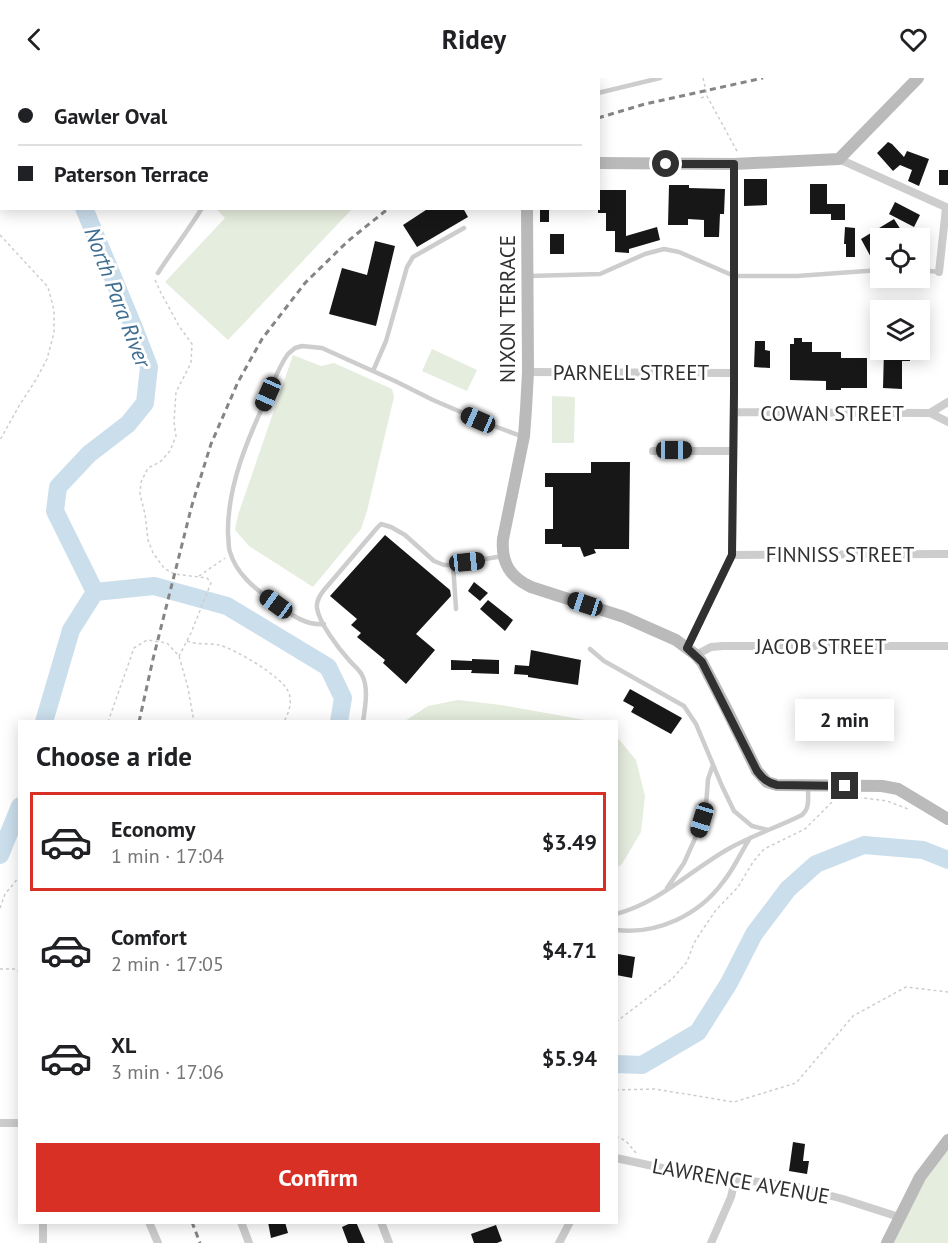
<!DOCTYPE html>
<html lang="en">
<head>
<meta charset="utf-8">
<style>
  body { margin:0; font-family:"PT Sans",sans-serif; background:#f6f6f6; color:#202124; height:100vh; display:flex; flex-direction:column; font-size:22px; white-space:nowrap }
  * { box-sizing:border-box; margin:0 }
  p { font-size:20px; color:#757577 }
  .icon { flex:none; width:33px; height:33px; fill:none; stroke:currentColor; stroke-width:2; stroke-linecap:round; stroke-linejoin:round }
  .map { position:relative; flex:1; overflow:hidden }
  .panel { position:absolute; left:18px; top:642px; width:600px; height:504px; display:flex; flex-direction:column; background:#fff; border-radius:0px; box-shadow:0 3px 15px #0003 }
  .panel>* { flex:none }
  .banner { position:absolute; left:0px; top:0px; width:600px; height:132px; box-shadow:0 3px 15px #0003; display:grid; align-content:center; height:132px; padding:0 18px; background:#fff }
  .tools { position:absolute; left:870px; top:150px; display:grid; gap:12px }
  .tools a { display:grid; place-items:center; width:60px; height:60px; border-radius:0px; background:#fff; box-shadow:0 3px 15px #0003; font-size:30px }
  .end { position:absolute; width:27px; height:27px; margin:-14px; border:8px solid #303030; background:#fff; box-shadow:0 0 0 3px #fff }
  .from { border-radius:50% }
  .bubble { position:absolute; height:42px; border-radius:0px; background:#fff; box-shadow:0 3px 15px #0003; font-size:20px; font-weight:700; line-height:42px; text-align:center }
  .car { position:absolute; width:18px; height:36px; margin:-18px -9px; border-radius:8px; box-shadow:0 0 4px 2px #0007; background:linear-gradient(#222 24%,#8ab4d8 0 40%,#222 0 76%,#8ab4d8 0 86%,#222 0) }
  .banner b { display:flex; align-items:center; gap:21px; height:57px; font-size:22px }
  .banner b+b { border-top:2px solid #e0e0e0 }
  .banner i { width:15px; height:15px; background:#202124 }
  ul { padding:0; list-style:none }
  li { display:flex; align-items:center; gap:18px; height:99px; margin:0 12px 9px; padding:0 6px; border:3px solid transparent; border-radius:0px }
  li div { flex:1 }
  li b { display:block; font-size:22px }
  li em { font-style:normal; font-weight:700 }
  li.active { border-color:#d93025 }
  li>.icon { width:54px; height:54px; stroke-width:1.5 }
  h2 { padding:0 18px; font-size:27px; line-height:72px }
  .button { display:flex; gap:12px; margin-top:auto; padding:12px 18px }
  .button a { flex:1; height:69px; border-radius:0px; background:#d93025; color:#fff; font-size:24px; font-weight:700; line-height:69px; text-align:center }
  header { display:flex; justify-content:space-between; align-items:center; height:78px; padding:0 18px; background:#fff; font-size:27px; font-weight:700 }
  .map>svg:first-child { display:block }
  .green { fill:#e5edde }
  .lines { fill:none; stroke-linecap:round; stroke-linejoin:round }
  .river { stroke:#cbdeec; stroke-width:18 }
  .building { fill:#171717 }
  .path { stroke:#cdcdcd; stroke-width:1.5; stroke-dasharray:3 3; stroke-linecap:butt }
  .lane { stroke:#cdcdcd; stroke-width:4.5 }
  .street { stroke:#cdcdcd; stroke-width:8 }
  .secondary { stroke:#bababa; stroke-width:12 }
  .rail { stroke:#858585; stroke-width:3; stroke-dasharray:6 4.5; stroke-linecap:butt }
  .route { stroke:#303030; stroke-width:8 }
  .labels { text-anchor:middle; dominant-baseline:central; stroke-width:6; stroke-linejoin:round; paint-order:stroke }
  .street-label { font-size:21px; fill:#303030; stroke:#fff }
  .water-label { font-size:22px; font-style:italic; fill:#3e6e92; stroke:#fff }
</style>
</head>
<body>
<header><svg class="icon" aria-label="back" viewBox="0 0 24 24"><path d="M15 5l-7 7 7 7"/></svg>Ridey<svg class="icon" aria-label="heart" viewBox="0 0 24 24"><path d="M12 20l-8-8c-3-5 5-10 8-4 3-6 11-1 8 4z"/></svg></header>
<div class="map">
<svg width="948" height="1165" viewBox="0 0 948 1165">
  <rect width="100%" height="100%" fill="#fff"/>
  <path class="green" d="M216,131H352L228,262L165,204L225,140Z
    M432,271L477,292L467,313L422,293Z
    M293,277L321,288L334,285L392,311L394,319L367,433L361,451L313,509L249,468L235,452L238,437Z
    M552,318L575,319L574,365H552Z
    M458,622L501,627L591,643H405L428,628Z
    M617,659L636,682L645,718L641,754L622,786L617,790Z
    M948,1062V1165H887Z"/>
  <g class="lines">
    <path class="river" d="M317,0L319,2
      M149,2L150,0
      M482,2L483,0
      M84,130L134,250L149,289L145,325L128,346L89,376L58,409L55,433L95,514
      M95,514L154,508L227,528L328,589L343,620L339,644
      M44,644L71,552L95,514
      M0,777L20,728
      M616,986L642,987L698,954L729,905L754,856L788,811L816,786L864,767L923,772L948,782"/>
  </g>
  <path class="building" d="M888,64L892,66L904,79L907,73L929,81L919,108L908,103L912,92L900,87L893,93L877,75Z
    M939,92H948V107H939Z
    M744,101H767V127L744,128Z
    M810,106H827V126H845V142H831V136H810Z
    M669,107H689V110L725,111L724,136H720L719,159H704V142L688,141V147H668Z
    M598,112H626V158L657,149L660,162L629,171V175L615,174V153H606V135H598Z
    M895,124L920,137L914,149L889,136Z
    M429,130H463L468,139L417,169L403,147Z
    M540,130H549V144H540Z
    M894,141L906,160H880V179L873,183L861,161Z
    M845,149L855,150V179H846V166H844Z
    M550,156H564V176H550Z
    M375,163L395,168L376,248L329,236L342,190L367,197Z
    M794,260H802V264H812V274H841V280H867V310H841V312H826V303L790,302V266H794Z
    M755,263H765V272L770,273V290L754,289Z
    M884,272H910V283H902V311L883,310Z
    M591,384H630L629,471H594L596,475L584,479L580,469H562V466H545V451H553V409H545V395H591Z
    M385,457L450,512L451,518L416,556L435,572L406,606L383,585L385,582L357,559L361,555L351,547L357,541L330,518Z
    M474,504L488,515L480,523L468,513Z
    M488,522L513,542L505,553L480,531Z
    M531,572L581,582L578,607L528,599V597L514,596L515,587L529,588Z
    M472,581L499,582V596L471,595L472,592H451V582L472,583Z
    M630,611L682,640L671,656L631,634L634,629L623,623Z
    M618,876L635,879L632,900L616,897Z
    M793,1064L805,1066L803,1083H809L807,1096L789,1093Z
    M268,1144H285L288,1155L271,1160Z
    M353,1144H356L365,1165H348L342,1149Z
    M496,1147L502,1163L497,1165H474L471,1156Z"/>
  <g class="lines">
    <path class="path" d="M703,0L707,17
      M701,20L707,18L738,75
      M0,157L48,209L54,232V255L47,281L37,300L19,328L0,362
      M155,202L161,215L179,248L192,266L191,285L176,314L174,344L176,358L170,373L160,384L148,390L141,404L140,416L145,436L148,462L153,475L164,490L174,496L207,500L211,505L191,555L179,578
      M199,498L225,480
      M187,563C197,567 208,565 219,567C235,571 281,598 288,613C293,623 289,634 284,644
      M108,644L134,570L147,562L167,565L179,578L188,610L194,644
      M0,830L5,816L20,798
      M0,891H14L20,894
      M616,944L672,901L687,884L694,865L703,851L716,832L738,809L753,784L764,771L805,751L833,723L849,720H864L887,723L908,731
      M616,1012L655,1011L734,1024L796,1005L853,938L906,909L948,914
      M616,1058L626,1063L636,1075"/>
    <path class="lane" d="M0,9L2,8
      M598,15L660,0
      M920,192L939,194
      M158,195C172,173 188,153 202,130
      M530,198L600,196L645,176L664,171L679,174L734,198H797L880,192
      M373,293L386,263L407,189L413,179L464,150
      M453,486L456,531
      M324,546C303,548 287,533 271,522C254,510 236,495 230,474C228,469 229,462 228,456C227,408 248,360 268,317C274,303 279,288 288,276L295,270L302,268L322,270L395,303L433,322L491,347L521,358
      M590,571L604,583L684,628L696,646L722,708L734,733L752,748L768,752
      M363,644C365,629 369,610 362,597C359,591 353,587 349,582C339,571 319,545 317,530C316,523 320,517 324,512L377,450L381,446L391,449L405,457L434,483L444,487H458L467,484L503,478
      M667,810L684,785L697,756L706,728L708,701L713,687
      M616,836C659,825 692,791 730,770C753,757 778,749 802,737C810,730 808,720 808,710
      M616,852C657,857 699,837 723,804C734,791 741,774 750,760"/>
    <path class="street" d="M7,0L8,2
      M0,40H2
      M839,81L948,130
      M939,194L946,130
      M528,294L734,295
      M948,324L930,335L948,344
      M734,334L930,335
      M653,373H733
      M732,477L948,476
      M687,570L732,477L734,334V86
      M696,577L711,569L723,568H948
      M0,1045H20
      M616,1080L685,1095L794,1108L843,1121L899,1139
      M43,1144V1165
      M149,1144L158,1165
      M241,1144L249,1165
      M381,1144L389,1165
      M559,1165L570,1144
      M711,1165L731,1119L735,1102"/>
    <path class="secondary" d="M598,85L734,86L839,81L918,0
      M527,130L528,294L526,331L524,358L503,461C501,485 510,499 531,509L624,539L676,562L696,577L702,584L726,630L757,693L767,704L777,707L882,708L898,711L948,741
      M887,1165L920,1099L948,1062"/>
    <path class="rail" d="M598,40L645,26L763,0
      M139,644L153,581L192,427L211,366L238,304L262,261L305,205L348,163L389,130
      M192,1144L200,1165"/>
  </g>
  <g class="lines">
    <path class="route" d="M666,86H734V315L732,477L687,570L702,584L757,693C763,701 768,705 777,707L845,708"/>
  </g>
  <g class="labels">
    <g class="street-label">
      <text transform="translate(507 231) rotate(-90)">NIXON TERRACE</text>
      <text x="631" y="294">PARNELL STREET</text>
      <text x="832" y="335">COWAN STREET</text>
      <text x="840" y="476">FINNISS STREET</text>
      <text x="821" y="568">JACOB STREET</text>
      <text transform="translate(741 1103) rotate(10)">LAWRENCE AVENUE</text>
    </g>
    <g class="water-label">
      <text transform="translate(118 219) rotate(69)">North Para River</text>
    </g>
  </g>
</svg>
<div class="tools">
<a><svg class="icon" aria-label="locate" viewBox="0 0 24 24"><circle cx="12" cy="12" r="6"/><path d="M12 2v4M12 18v4M2 12h4M18 12h4"/></svg></a>
<a><svg class="icon" aria-label="layers" viewBox="0 0 24 24"><path d="M12 4l9 5-9 5-9-5zM3 14l9 5 9-5"/></svg></a>
</div>
<i class="end from" style="left:666px;top:86px"></i>
<i class="end" style="left:845px;top:708px"></i>
<div class="bubble" style="left:795px;top:621px;width:99px">2 min</div>
<i class="car" style="left:268px;top:316px;rotate:204deg"></i>
<i class="car" style="left:478px;top:342px;rotate:294deg"></i>
<i class="car" style="left:674px;top:372px;rotate:90deg"></i>
<i class="car" style="left:467px;top:484px;rotate:84deg"></i>
<i class="car" style="left:276px;top:526px;rotate:306deg"></i>
<i class="car" style="left:585px;top:526px;rotate:288deg"></i>
<i class="car" style="left:702px;top:742px;rotate:197deg"></i>
<div class="banner">
<b><i class="from"></i>Gawler Oval</b>
<b><i></i>Paterson Terrace</b>
</div>
<section class="panel">
<h2>Choose a ride</h2>
<ul>
<li class="active"><svg class="icon" aria-label="car" viewBox="0 0 24 24"><path d="M5 17H2v-5l4-1 3-4h7l3 4 3 1v5h-3M9 17h6M6 11h13"/><circle cx="7" cy="17" r="2"/><circle cx="17" cy="17" r="2"/></svg><div><b>Economy</b><p>1 min · 17:04</p></div><em>$3.49</em></li>
<li><svg class="icon" aria-label="car" viewBox="0 0 24 24"><path d="M5 17H2v-5l4-1 3-4h7l3 4 3 1v5h-3M9 17h6M6 11h13"/><circle cx="7" cy="17" r="2"/><circle cx="17" cy="17" r="2"/></svg><div><b>Comfort</b><p>2 min · 17:05</p></div><em>$4.71</em></li>
<li><svg class="icon" aria-label="car" viewBox="0 0 24 24"><path d="M5 17H2v-5l4-1 3-4h7l3 4 3 1v5h-3M9 17h6M6 11h13"/><circle cx="7" cy="17" r="2"/><circle cx="17" cy="17" r="2"/></svg><div><b>XL</b><p>3 min · 17:06</p></div><em>$5.94</em></li>
</ul>
<div class="button"><a>Confirm</a></div>
</section>
</div>
</body>
</html>
